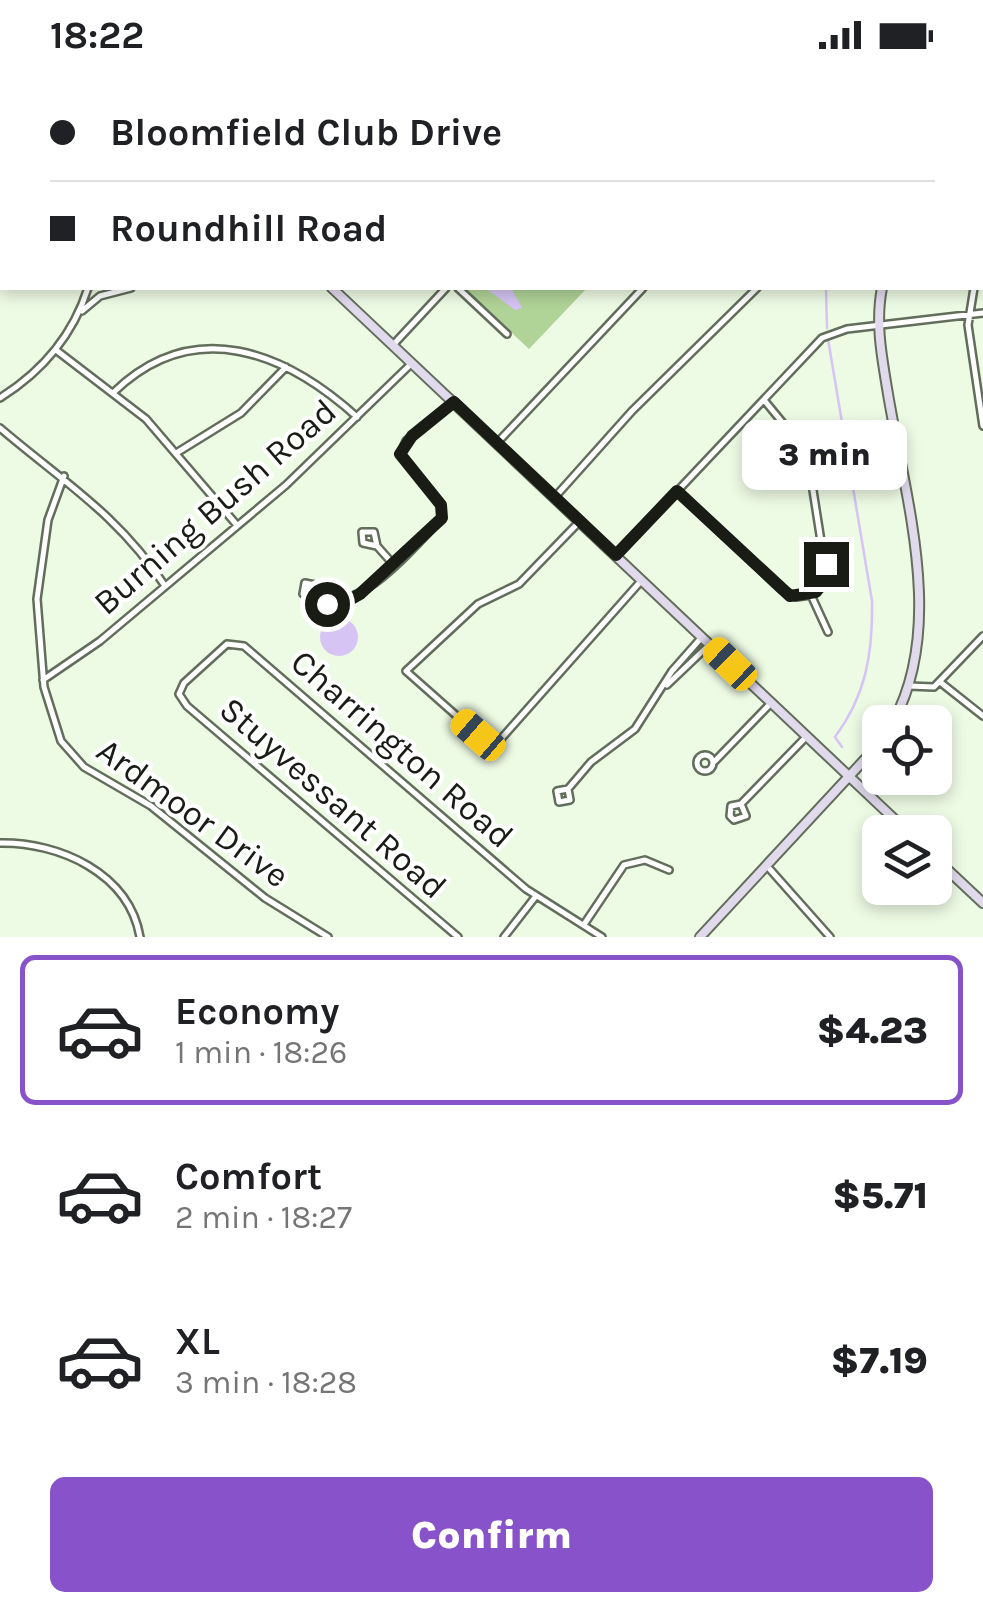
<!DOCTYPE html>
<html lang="en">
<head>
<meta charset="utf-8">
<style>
  body { margin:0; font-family:Karla,sans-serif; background:#f2f2f2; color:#202124; height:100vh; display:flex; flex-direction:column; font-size:38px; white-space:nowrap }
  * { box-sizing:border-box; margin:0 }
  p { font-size:32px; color:#757577 }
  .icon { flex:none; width:55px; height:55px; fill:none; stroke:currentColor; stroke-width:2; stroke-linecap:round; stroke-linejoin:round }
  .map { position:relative; height:867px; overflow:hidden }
  .panel { display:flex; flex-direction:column; background:#fff; flex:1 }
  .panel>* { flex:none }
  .banner { position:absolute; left:0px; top:0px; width:985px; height:220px; box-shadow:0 5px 15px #0003; display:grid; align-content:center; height:220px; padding:0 50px; background:#fff }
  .fabs { position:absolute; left:862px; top:635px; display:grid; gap:20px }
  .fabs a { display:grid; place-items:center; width:90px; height:90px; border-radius:15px; background:#fff; box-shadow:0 5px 15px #0003; font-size:50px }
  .end { position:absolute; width:45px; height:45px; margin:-22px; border:12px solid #181c15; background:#fff; box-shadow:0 0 0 5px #fff }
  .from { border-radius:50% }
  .bubble { position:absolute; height:70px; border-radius:15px; background:#fff; box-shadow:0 5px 15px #0003; font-size:32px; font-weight:800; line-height:70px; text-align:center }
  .car { position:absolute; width:30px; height:60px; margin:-30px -15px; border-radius:12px; box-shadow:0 0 8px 2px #0007; background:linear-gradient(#f5c518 24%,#345 0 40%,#f5c518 0 76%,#345 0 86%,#f5c518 0) }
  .banner b { display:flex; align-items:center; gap:35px; height:95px; font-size:38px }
  .banner b+b { border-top:2px solid #e0e0e0 }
  .banner i { width:25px; height:25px; background:#202124 }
  ul { padding:18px 0 0; list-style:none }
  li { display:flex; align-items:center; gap:30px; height:150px; margin:0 20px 15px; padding:0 30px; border:5px solid transparent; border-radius:15px }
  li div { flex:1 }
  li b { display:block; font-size:38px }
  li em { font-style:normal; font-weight:800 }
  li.active { border-color:#8752ca }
  li>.icon { width:90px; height:90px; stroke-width:1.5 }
  .button { display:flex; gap:20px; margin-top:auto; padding:20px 50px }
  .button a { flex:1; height:115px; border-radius:15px; background:#8752ca; color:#fff; font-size:40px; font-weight:800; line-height:115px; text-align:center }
  .status { display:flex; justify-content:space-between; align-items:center; height:70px; padding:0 50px; background:#fff; direction:ltr }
  .status svg { height:28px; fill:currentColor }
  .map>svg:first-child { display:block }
  .built { fill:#e1f2d5 }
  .green { fill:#b0d397 }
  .water { fill:#d5c4f4 }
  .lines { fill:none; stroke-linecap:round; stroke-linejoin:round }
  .stream { stroke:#d5c4f4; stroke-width:2.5 }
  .street-casing { stroke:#626e5b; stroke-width:10 }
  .secondary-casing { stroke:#626e5b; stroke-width:12 }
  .street { stroke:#fff; stroke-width:5 }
  .secondary { stroke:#e1daed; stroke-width:8 }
  .route { stroke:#181c15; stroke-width:12 }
  .labels { text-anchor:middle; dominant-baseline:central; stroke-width:8; stroke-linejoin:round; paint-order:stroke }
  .street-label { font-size:35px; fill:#181c15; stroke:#fff }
</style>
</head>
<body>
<div class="status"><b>18:22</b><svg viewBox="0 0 49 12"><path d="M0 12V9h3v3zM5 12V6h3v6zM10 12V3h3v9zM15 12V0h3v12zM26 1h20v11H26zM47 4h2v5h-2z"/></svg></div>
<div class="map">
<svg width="983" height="867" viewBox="0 0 983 867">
  <rect width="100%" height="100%" fill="#edfae4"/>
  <path class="built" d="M0,0H85L2,2V86Z"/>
  <path class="green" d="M231,0H613L616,2H234Z
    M464,218H587L529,279Z"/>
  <path class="water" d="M485,218H511L522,238L515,240Z
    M320 567a19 19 0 1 1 38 0a19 19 0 1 1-38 0Z"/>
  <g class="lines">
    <path class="stream" d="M826,218L827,258
      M828,269L872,531C873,583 866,625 835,667L842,677"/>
    <defs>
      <path id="street" d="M223,0L226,2
        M688,0L691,2
        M92,2L94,0
        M872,2V0
        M0,138L2,139
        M0,184L2,182
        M982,203L983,202
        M458,218L507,264
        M974,218L968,255L983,356
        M82,241L100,226L131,218
        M393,275L446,218
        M56,280L146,349L236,454
        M114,322C194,245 285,282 357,347
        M0,328C43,301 73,265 88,218
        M764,330L796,369L812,414L826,503L821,518L811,525
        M0,358C62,411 119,445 165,516
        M497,373L643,218
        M178,382L241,343L286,297
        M64,406L48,450L37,529L44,617L61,671L84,697L151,736L265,828L328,867
        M677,421L781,519L796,527L811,525
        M555,427L632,341L757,218
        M580,451L519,514L478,534L406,601L493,678L641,511
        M377,476L363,473L362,462H374L377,476L393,494
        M617,485L822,268L847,259L983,243
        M811,525L828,562
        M316,529L315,515L305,513L303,524C350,557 410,480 442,448L441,435L400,384L406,371L454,332
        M43,610L100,571L286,415L412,293
        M940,612L983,646
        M667,615L709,575
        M909,616L934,617L983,566
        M697 693a8 8 0 1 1 16 0a8 8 0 1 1-16 0Z
        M715,691L771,633
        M568,719L570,730L559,732L557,721L568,719L591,692L635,659L672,601L702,567
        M741,734L746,746L734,750L730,746L731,736L741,734L807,666
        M0,773C59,772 129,803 140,867
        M767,796L830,867
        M585,853L624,795L645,790L669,800
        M458,867L187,636L179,624L184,613L227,574L244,576L526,819L602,867
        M504,867L536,826"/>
      <path id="secondary" d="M100,0L103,2
        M982,27H983
        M332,218L908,762
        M882,218C875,253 882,288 888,324C905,427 946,556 893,652
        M935,788L983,833
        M700,867L880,673"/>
    </defs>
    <use href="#street" class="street-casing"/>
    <use href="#secondary" class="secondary-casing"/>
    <use href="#street" class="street"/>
    <use href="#secondary" class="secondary"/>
  </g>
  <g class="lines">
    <path class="route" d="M327,534L344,533L360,524L442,448L441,435L400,384L412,366L454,332L616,485L677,421L790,526L816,522L824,511L826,494"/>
  </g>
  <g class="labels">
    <g class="street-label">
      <text transform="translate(215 437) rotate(-41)">Burning Bush Road</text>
      <text transform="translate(402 679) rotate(41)">Charrington Road</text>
      <text transform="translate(333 728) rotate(41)">Stuyvessant Road</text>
      <text transform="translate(193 743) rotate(36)">Ardmoor Drive</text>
    </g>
  </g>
</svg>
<div class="fabs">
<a><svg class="icon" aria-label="locate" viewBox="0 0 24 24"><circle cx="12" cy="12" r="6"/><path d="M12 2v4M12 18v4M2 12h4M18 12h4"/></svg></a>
<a><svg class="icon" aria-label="layers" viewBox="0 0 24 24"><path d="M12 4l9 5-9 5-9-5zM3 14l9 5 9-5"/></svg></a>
</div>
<i class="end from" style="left:327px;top:534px"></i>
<i class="end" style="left:826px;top:494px"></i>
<div class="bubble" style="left:742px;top:350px;width:165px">3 min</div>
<i class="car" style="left:730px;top:594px;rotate:314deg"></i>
<i class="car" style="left:478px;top:665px;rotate:311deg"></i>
<div class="banner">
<b><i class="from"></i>Bloomfield Club Drive</b>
<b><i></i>Roundhill Road</b>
</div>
</div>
<section class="panel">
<ul>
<li class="active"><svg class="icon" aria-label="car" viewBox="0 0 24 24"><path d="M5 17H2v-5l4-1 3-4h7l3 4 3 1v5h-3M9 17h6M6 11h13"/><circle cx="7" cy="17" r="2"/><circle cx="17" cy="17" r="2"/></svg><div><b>Economy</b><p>1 min · 18:26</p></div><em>$4.23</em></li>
<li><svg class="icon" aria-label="car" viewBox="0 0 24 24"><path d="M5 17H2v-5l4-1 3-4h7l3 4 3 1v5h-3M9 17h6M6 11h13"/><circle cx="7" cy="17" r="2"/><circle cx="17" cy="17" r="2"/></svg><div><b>Comfort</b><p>2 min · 18:27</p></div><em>$5.71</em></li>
<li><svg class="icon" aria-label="car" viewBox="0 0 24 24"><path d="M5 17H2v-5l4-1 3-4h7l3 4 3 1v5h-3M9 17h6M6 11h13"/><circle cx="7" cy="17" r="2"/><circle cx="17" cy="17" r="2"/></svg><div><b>XL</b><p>3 min · 18:28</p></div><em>$7.19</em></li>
</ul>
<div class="button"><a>Confirm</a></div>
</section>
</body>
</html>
